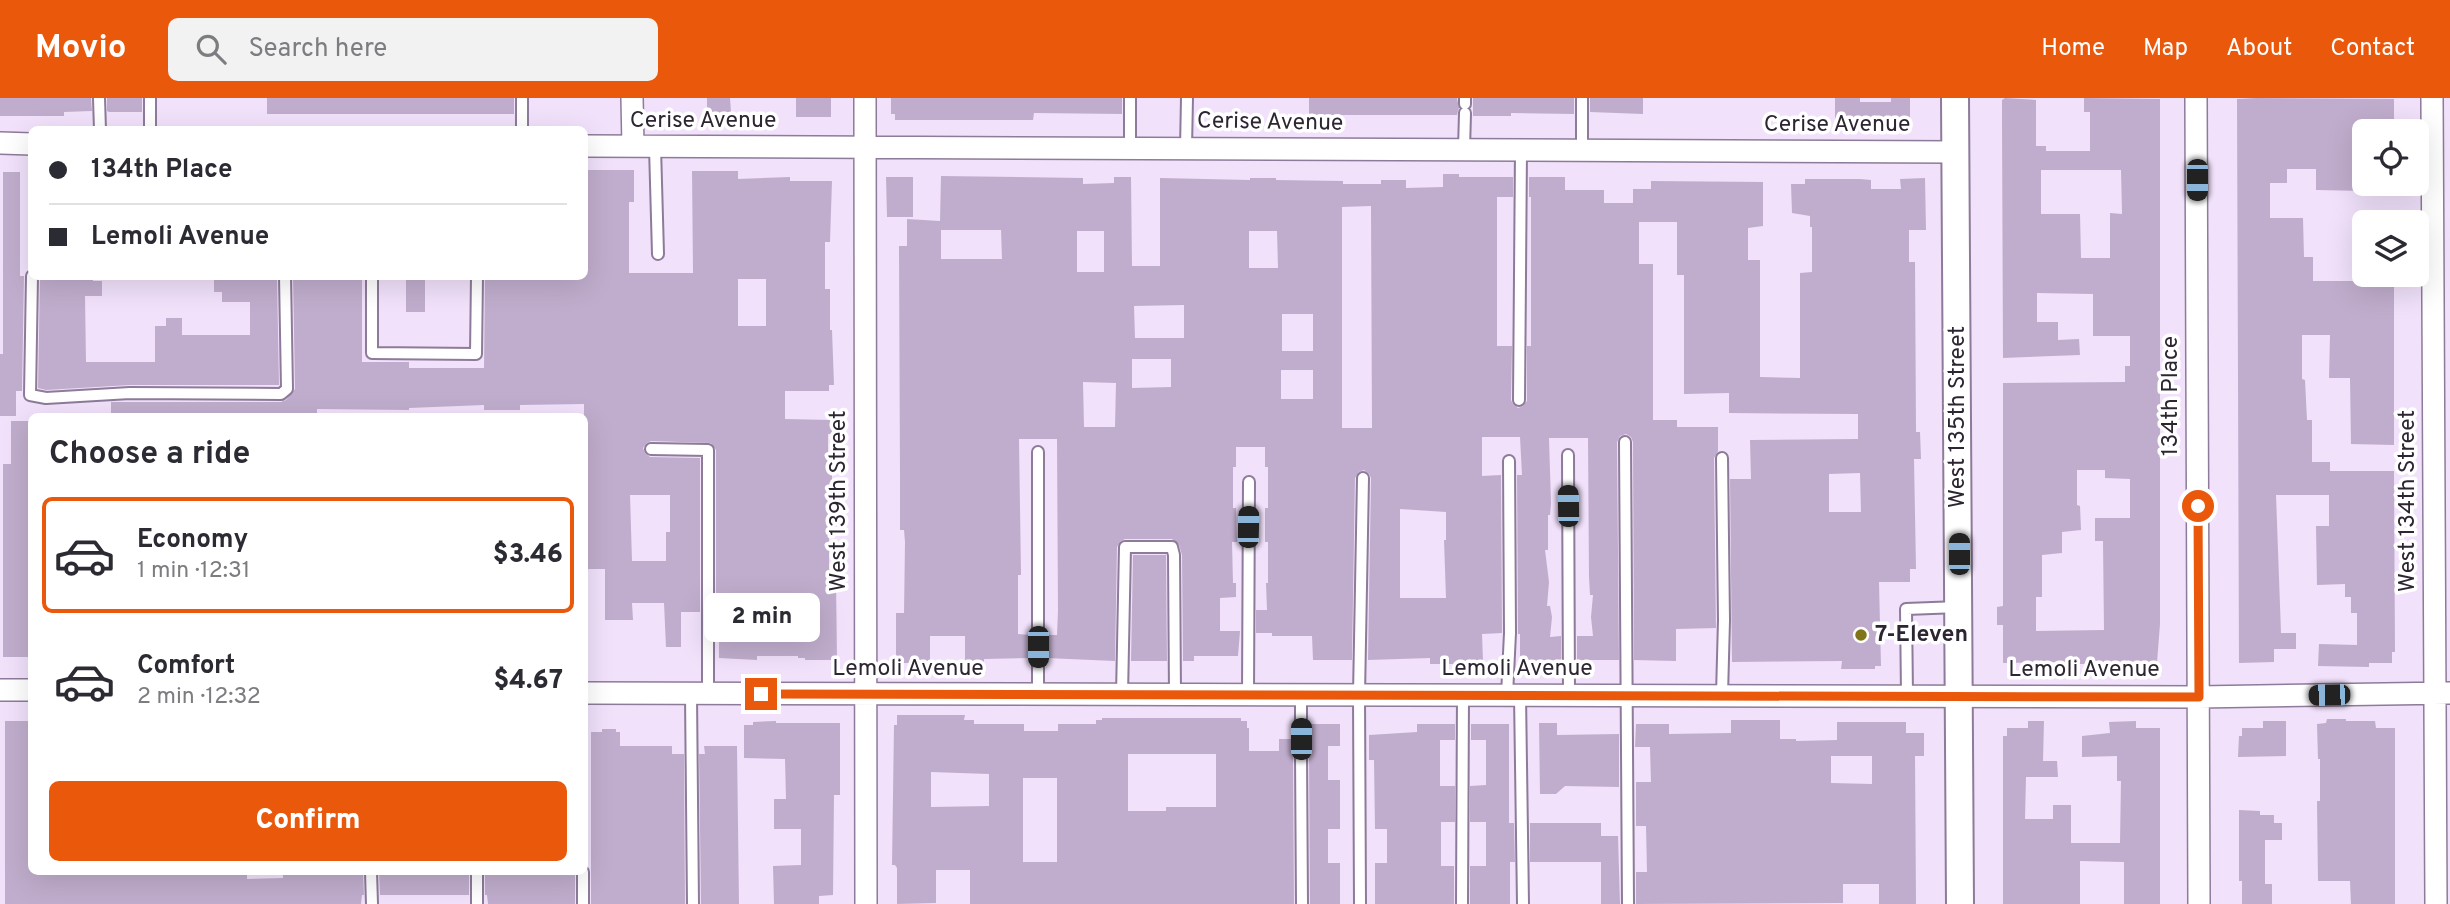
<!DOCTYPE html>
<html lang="en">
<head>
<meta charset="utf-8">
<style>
  body { margin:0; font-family:Overpass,sans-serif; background:#f2f2f3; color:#2b2b33; height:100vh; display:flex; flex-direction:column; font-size:26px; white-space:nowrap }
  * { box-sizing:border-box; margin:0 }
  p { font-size:23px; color:#7c7c81 }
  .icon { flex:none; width:38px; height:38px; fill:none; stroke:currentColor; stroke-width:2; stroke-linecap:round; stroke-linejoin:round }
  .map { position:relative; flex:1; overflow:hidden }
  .sheet { position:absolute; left:28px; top:315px; width:560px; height:462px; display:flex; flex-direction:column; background:#fff; border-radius:10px; box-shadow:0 7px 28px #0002 }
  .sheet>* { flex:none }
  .top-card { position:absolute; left:28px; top:28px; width:560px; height:154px; border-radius:10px; box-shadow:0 7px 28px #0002; display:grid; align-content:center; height:154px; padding:0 21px; background:#fff }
  .controls { position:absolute; left:2352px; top:21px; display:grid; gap:14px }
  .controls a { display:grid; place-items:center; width:77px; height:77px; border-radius:10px; background:#fff; box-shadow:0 7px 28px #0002; font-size:35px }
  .end { position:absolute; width:32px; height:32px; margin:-16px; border:9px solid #ea580c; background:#fff; box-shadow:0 0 0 4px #fff }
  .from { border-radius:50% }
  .bubble { position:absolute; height:49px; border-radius:10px; background:#fff; box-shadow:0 7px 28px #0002; font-size:23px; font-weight:800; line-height:49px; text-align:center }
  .car { position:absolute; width:21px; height:42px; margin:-21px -10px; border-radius:9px; box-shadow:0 0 5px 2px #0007; background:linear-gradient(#222 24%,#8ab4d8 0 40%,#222 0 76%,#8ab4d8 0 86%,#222 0) }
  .top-card b { display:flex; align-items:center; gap:24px; height:66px; font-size:26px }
  .top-card b+b { border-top:2px solid #e1e1e2 }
  .top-card i { width:18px; height:18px; background:#2b2b33 }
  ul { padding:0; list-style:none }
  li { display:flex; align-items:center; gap:21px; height:116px; margin:0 14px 10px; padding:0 7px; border:4px solid transparent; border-radius:10px }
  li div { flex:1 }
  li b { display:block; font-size:26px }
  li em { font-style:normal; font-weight:800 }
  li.on { border-color:#ea580c }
  li>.icon { width:63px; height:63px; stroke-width:1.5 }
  h2 { padding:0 21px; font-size:32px; line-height:84px }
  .button { display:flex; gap:14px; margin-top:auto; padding:14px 21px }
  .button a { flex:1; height:80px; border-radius:10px; background:#ea580c; color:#fff; font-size:28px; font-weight:800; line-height:80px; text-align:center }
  header { display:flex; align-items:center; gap:42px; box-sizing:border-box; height:98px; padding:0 35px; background:#ea580c; color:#fff }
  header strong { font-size:33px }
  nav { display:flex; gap:38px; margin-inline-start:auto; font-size:24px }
  .search { width:490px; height:63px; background:#f2f2f3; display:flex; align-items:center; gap:18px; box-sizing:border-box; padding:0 24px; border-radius:10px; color:#7c7c81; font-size:26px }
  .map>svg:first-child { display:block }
  .building { fill:#c0adcd; fill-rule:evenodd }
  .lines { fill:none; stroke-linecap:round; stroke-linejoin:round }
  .service-casing { stroke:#8d7b99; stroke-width:14 }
  .minor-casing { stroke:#8d7b99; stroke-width:24 }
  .tertiary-casing { stroke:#8d7b99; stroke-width:30 }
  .service { stroke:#fff; stroke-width:10 }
  .minor { stroke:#fff; stroke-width:21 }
  .tertiary { stroke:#fff; stroke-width:26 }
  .route { stroke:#ea580c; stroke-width:9 }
  .poi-dot { fill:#7f7417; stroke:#fff; stroke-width:2.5 }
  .labels { text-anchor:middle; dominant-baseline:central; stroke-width:7; stroke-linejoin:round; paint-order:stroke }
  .street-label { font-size:23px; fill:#2d2532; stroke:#fff }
  .poi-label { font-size:23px; font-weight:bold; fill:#2d2532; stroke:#fff; text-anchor:start }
</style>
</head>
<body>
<header>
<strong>Movio</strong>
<div class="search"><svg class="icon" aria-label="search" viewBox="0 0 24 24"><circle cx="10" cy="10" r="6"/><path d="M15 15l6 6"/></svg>Search here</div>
<nav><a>Home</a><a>Map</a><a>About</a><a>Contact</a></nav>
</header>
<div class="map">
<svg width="2450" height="806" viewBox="0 0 2450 806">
  <rect width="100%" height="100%" fill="#f1e1fb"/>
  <path class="building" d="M0,0H91L92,13L64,14V18H0Z
    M107,0H142V14H109L107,13Z
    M267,0H514V16H267Z
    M707,0H730L731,14L707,15Z
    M796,0H831V19H796Z
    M891,0H1122V16L1034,15L1033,22H895V16H891Z
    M1309,0H1457L1459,10L1457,17H1309Z
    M1473,0H1574V16L1511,15V18H1473Z
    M1590,0H1643V16L1590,14Z
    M1835,0H1860V4H1891V0H1910V22L1835,23Z
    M2005,0L2036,2V48H2046V53H2090V14H2084V0L2160,1V526L2157,565L2079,566V570L2062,571H2054V564L2003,565V527H1997V509L2003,508V285L2125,284V268H2130V238H2093V196L2037,195V224H2058V242L2079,241L2080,257L2003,260L2002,23V2ZM2041,72H2121L2122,116L2110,115V160H2081L2080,116H2041ZM2077,372H2105V380L2130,381V420H2095V443H2103L2104,532L2036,533V499H2042V457L2062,455V434L2081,432L2080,408L2077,407Z
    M2257,0L2394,1V30H2364V93L2316,92V71H2287V85H2270V120H2303L2304,159H2313V183H2353V177H2394V347L2351,346L2350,280H2329L2330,237H2302V281L2305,282L2307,322H2312V364H2330V373H2394L2395,554H2392V565H2369V569L2318,568L2319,546L2357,547V515H2351V499H2345V486L2317,487L2316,428H2329V397H2276L2281,535H2296V551H2274V564L2239,565L2237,1Z
    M584,72H634V104H629V175H693L692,73H738V81L790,79V83H832L830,144H825V191H830V232H832L834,287H829V293H785V321L832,322V336H828V373H832V387H828V424H832V439H829V482H836L837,562H805V560H798V558H757V562L719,560V518H716V352L711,345L651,343L647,345L643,350L645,355L650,359L700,360V514H681V549H666L664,505H632L633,522H605V471H584V450H588V356H584V306L520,307V312H484V307L409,310V312L317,311V318H111V304H281L286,302L295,291L293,178H362V264H409V270H484L485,178H584ZM738,181H766V228H738ZM630,397H670V434H666V463H632Z
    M3,74H20V178H24L22,293H16V318H0V256H3Z
    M1443,76H1459V79H1513V99H1497V248H1512L1511,302L1513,306L1518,310L1523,308L1527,303V248H1531V99H1529V79H1565V92H1604V105H1633V91H1651V83L1763,84V128L1748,130V162H1760V279L1800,280V175L1812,174V129H1810V118L1792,115L1791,86H1805V81H1860L1871,82V91H1901L1900,81L1925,80L1926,132H1909V164H1915L1916,334H1920L1921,361H1914L1916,471H1910V484H1879L1881,568H1875V571H1841L1842,563L1732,564L1730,381H1751L1750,342L1858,341V316L1729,315V295L1684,296V177H1677V124H1639V166H1653V322H1677V329H1718V353L1714,360L1716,530L1676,531V563L1634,562L1633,344L1631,339L1626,336L1620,338L1617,344L1619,562H1577V538H1593L1591,519L1593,497H1590L1589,479L1588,340H1549L1551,406L1550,417H1548V452H1545L1549,484L1547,508H1550L1552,519L1550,539L1561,538V562L1520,563V536H1518L1517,377H1522L1520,339H1482V378L1501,377L1502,535L1482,536L1483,563H1472V566H1430V560L1368,562L1371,380L1369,376L1364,372L1359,374L1355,380L1352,562H1313L1312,538H1272V535H1256V512H1267L1266,485H1268V444H1265V410H1268V369H1265V349H1236V369H1233V410H1236L1237,444H1232L1233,485H1236V499L1220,500V533H1240L1238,558H1194V563H1183L1182,457L1179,447L1172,441H1125L1121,443L1117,449L1115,563L1046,560V537H1057L1058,513L1057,341H1019L1021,477H1018V536L1030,537V560L984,561V566H965V538H930V565H896V515H904L905,444L904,432H900V380L899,148H907V121L940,123L941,78L1083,80V86L1114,85V79H1131L1132,168H1160V80L1250,82V80H1276V82L1343,83V86H1381V82H1406V90L1443,89ZM1371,108L1372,330H1342V109ZM941,132H1001L1002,161H941ZM1077,133H1104V174H1077ZM1249,133H1277L1278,170H1249ZM1184,207V240H1135L1134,208ZM1282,216H1313V253H1282ZM1132,261H1171V289L1132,290ZM1281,272H1313V301H1281ZM1083,284L1116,285L1115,329H1084ZM1860,375L1861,414H1829V376ZM1400,411L1446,414V442H1444L1446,500H1400Z
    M886,79H913V119H887Z
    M40,178H93V183H102V198H85L86,264H155V228H166V220H182V237H250V204H222V194H214V178H277L279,287H130L46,292L38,290Z
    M406,178H425V214H406Z
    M11,323H32L29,394L28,559H3V366H11Z
    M1133,457H1166L1167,563H1131Z
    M897,617H965L964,622H974V626H1024V633H1058V626H1096V622H1102V620H1241V623H1247V630H1249V653H1279V641H1293L1299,648L1293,656L1294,806H970V772H936V805L897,806V770L895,767H892L894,627H897ZM1128,656H1216V709H1166V713H1128ZM931,674L989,676V708L931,709ZM1023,680H1057V764H1023Z
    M2327,621H2346V623H2375L2376,630H2395V806H2351L2350,783H2318L2317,703H2320V661H2318L2317,626L2326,625Z
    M1731,622H1780V641H1796V643L1837,642V624H1906V635H1924V658H1915L1916,806H1879V786H1843V805L1636,806V774H1647L1646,728H1636V684H1651L1650,649H1635L1636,626H1669V636L1731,635ZM1831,658H1872V686L1831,685Z
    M5,623H32V774H247V781L283,780V774H363L364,797H362L361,806H5Z
    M776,623V625H840V697H834L833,797L819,798V806H774L773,768L801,767V731H774V701H786L785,661L744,660V627H753V624Z
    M2028,623H2044L2043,663H2057L2058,679H2026L2025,721H2053V707H2071V745H2120L2121,683H2117V658L2082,659V638L2110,635L2109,624L2136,623V630H2160V806H2124V764L2080,763V806H2003V638H2007V630H2028Z
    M2263,623H2286V658L2238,659L2239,638H2242V630H2263Z
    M1539,625H1557V637L1619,636V689L1565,688L1556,696H1540Z
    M1309,626H1340V648H1328V682H1340V731H1328V765H1340V806H1310L1309,656L1303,648L1308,644Z
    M1417,626H1455V642H1440V688H1455V724H1441V768H1454V806H1375V765H1387V731H1375L1374,662H1369V637L1417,634Z
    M1471,626H1509V725H1514L1515,764H1510V806H1470V768H1486V724H1470V688L1486,687V642H1471Z
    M602,631H616V634H620V648H672V656H684L685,806H591V634H602Z
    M704,648H737L739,806H701L699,656H705Z
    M2239,712L2260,713V717H2274V725H2282V742H2265V786H2272V806H2242V783H2239Z
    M1530,725H1601V738H1618L1620,806H1601V764H1530Z
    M379,774H469V797H380Z
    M485,774H575V806H488L487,797H485Z"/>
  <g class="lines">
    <defs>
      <path id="service" d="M99,0L100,32
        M522,0V32
        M1582,0V53
        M1465,6V0
        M150,32V0
        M655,49L658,156
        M1130,50V0
        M1186,50L1187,0
        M1464,51L1465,15
        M32,178L30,297L46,300L130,295L281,296L287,291L285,178
        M372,178V255L476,256L477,178
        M1519,302L1521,52
        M1625,344L1628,806
        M651,351L708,352V596
        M1038,354V597
        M1568,357L1569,597
        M1722,360L1724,522L1722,597
        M691,596L693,806
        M1122,597L1125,449H1172L1174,457L1175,597
        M1248,597L1249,384
        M1507,597L1510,535L1509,363
        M1520,597L1523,806
        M1907,597L1906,511L1959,509
        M1301,641V597
        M1301,656L1302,806
        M371,774L372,806
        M583,774V806
        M477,806V774
        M1360,806L1359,597L1363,380
        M1462,806L1463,597"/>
      <path id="minor" d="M632,0L633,48
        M865,0L866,806
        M2196,0L2199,806
        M2432,0L2436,806
        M0,45L32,46
        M584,48L1956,54
        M0,592H32
        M584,595L2199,599L2450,595"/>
      <path id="tertiary" d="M1955,0L1960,806"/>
    </defs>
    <use href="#service" class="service-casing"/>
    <use href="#minor" class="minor-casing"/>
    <use href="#tertiary" class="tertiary-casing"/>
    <use href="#service" class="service"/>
    <use href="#minor" class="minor"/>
    <use href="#tertiary" class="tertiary"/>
  </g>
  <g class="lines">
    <path class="route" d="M761,596L2199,599L2198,408"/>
  </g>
  <circle class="poi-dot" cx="1861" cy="537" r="7"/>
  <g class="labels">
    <g class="street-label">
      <text x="703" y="23">Cerise Avenue</text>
      <text transform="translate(1270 25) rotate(1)">Cerise Avenue</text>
      <text x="1837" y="27">Cerise Avenue</text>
      <text transform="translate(2171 298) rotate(-90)">134th Place</text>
      <text transform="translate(1958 319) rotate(-90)">West 135th Street</text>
      <text transform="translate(839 403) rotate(-90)">West 139th Street</text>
      <text transform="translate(2408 403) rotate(-90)">West 134th Street</text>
      <text x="908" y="571">Lemoli Avenue</text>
      <text x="1517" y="571">Lemoli Avenue</text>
      <text x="2084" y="572">Lemoli Avenue</text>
    </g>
    <g class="poi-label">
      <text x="1875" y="537">7-Eleven</text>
    </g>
  </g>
</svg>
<div class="controls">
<a><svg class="icon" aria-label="locate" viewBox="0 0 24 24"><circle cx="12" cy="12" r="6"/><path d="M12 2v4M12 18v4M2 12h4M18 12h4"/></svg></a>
<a><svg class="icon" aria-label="layers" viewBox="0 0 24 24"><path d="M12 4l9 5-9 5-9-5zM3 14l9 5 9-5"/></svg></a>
</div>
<i class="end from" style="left:2198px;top:408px"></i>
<i class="end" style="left:761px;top:596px"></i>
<div class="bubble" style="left:704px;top:495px;width:116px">2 min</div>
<i class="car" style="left:2197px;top:82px;rotate:180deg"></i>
<i class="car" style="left:1568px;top:408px;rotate:359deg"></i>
<i class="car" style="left:1248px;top:429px;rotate:1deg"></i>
<i class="car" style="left:1959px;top:456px;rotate:0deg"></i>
<i class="car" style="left:1038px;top:549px;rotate:180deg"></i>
<i class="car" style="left:2329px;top:597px;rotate:269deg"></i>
<i class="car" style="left:1301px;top:641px;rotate:0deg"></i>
<div class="top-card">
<b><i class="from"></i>134th Place</b>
<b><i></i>Lemoli Avenue</b>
</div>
<section class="sheet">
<h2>Choose a ride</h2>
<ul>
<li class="on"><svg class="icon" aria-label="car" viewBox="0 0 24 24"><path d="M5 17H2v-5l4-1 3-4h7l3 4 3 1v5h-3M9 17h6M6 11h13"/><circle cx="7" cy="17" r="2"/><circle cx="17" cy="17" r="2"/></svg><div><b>Economy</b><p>1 min · 12:31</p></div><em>$3.46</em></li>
<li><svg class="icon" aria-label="car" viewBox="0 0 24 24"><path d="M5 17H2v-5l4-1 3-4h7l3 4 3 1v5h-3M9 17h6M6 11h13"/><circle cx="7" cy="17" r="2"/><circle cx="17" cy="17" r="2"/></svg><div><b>Comfort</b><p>2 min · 12:32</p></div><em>$4.67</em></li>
</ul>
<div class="button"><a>Confirm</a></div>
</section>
</div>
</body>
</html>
